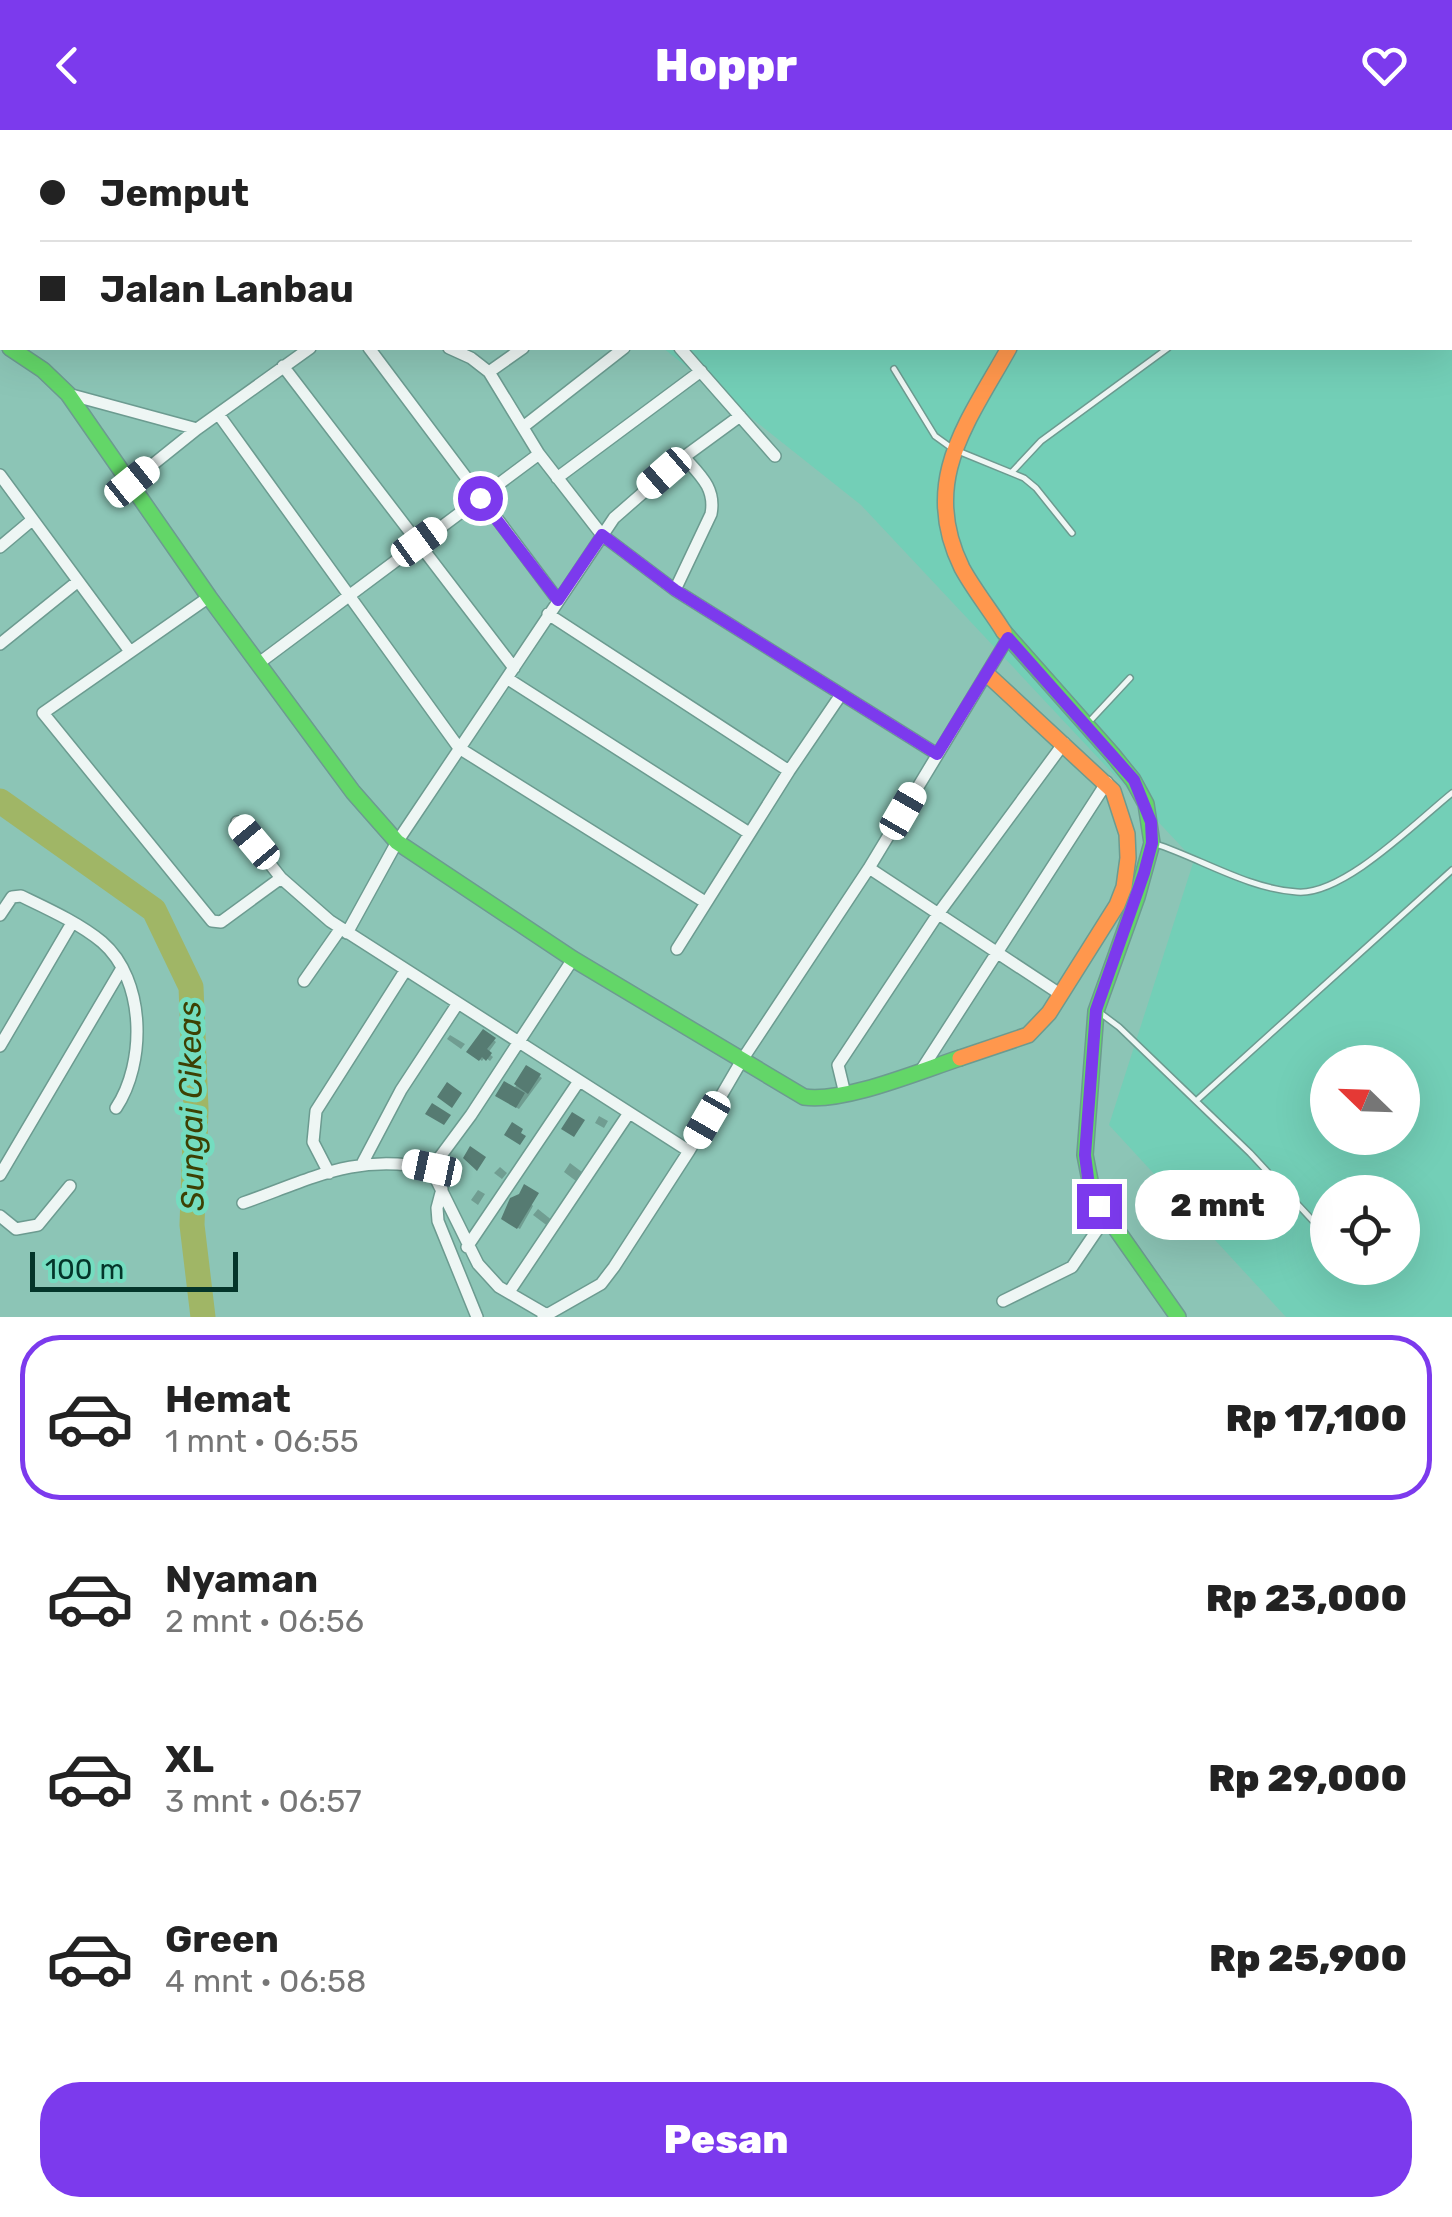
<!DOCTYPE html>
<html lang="id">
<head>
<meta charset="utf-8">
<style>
  body { margin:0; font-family:Rubik,sans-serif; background:#f6f6f6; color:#222; height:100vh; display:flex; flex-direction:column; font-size:38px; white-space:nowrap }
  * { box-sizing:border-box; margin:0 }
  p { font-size:32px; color:#767676 }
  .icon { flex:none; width:55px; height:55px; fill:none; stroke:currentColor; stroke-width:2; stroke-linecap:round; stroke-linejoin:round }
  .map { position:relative; height:1187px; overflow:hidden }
  .details { display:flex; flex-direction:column; background:#fff; flex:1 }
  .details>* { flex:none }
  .top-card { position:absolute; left:0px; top:0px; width:1452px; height:220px; box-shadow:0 10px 40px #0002; display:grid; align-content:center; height:220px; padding:0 40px; background:#fff }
  .needle { width:65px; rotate:293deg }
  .tools { position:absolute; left:1310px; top:915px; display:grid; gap:20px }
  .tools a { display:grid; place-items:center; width:110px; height:110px; border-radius:50%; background:#fff; box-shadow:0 10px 40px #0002; font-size:50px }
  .scale { position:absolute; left:30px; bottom:25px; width:208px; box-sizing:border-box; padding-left:10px; border:5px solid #04352a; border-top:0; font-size:28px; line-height:35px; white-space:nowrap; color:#04352a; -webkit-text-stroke:8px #74ddc0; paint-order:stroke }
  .end { position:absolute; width:45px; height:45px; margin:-22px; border:12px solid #7c3aed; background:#fff; box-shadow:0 0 0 5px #fff }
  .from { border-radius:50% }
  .bubble { position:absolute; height:70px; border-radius:35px; background:#fff; box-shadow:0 10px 40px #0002; font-size:32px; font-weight:800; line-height:70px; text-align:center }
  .car { position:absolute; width:30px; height:60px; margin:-30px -15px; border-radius:12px; box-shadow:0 0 8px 2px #0007; background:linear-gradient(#fff 24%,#345 0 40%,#fff 0 76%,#345 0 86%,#fff 0) }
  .top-card b { display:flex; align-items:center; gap:35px; height:95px; font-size:38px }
  .top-card b+b { border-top:2px solid #e0e0e0 }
  .top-card i { width:25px; height:25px; background:#222 }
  ul { padding:18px 0 0; list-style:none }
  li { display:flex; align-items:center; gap:30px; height:165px; margin:0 20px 15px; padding:0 20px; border:5px solid transparent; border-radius:40px }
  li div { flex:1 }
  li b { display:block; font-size:38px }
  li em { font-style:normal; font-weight:800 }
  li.current { border-color:#7c3aed }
  li>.icon { width:90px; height:90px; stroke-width:1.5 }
  .primary-button { display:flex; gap:20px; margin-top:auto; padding:20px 40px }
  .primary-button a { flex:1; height:115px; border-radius:40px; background:#7c3aed; color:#fff; font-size:40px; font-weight:800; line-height:115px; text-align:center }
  header { display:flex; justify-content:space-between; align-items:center; height:130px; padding:0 40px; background:#7c3aed; color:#fff; font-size:45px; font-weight:800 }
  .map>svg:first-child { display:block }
  .built { fill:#73cfb7; fill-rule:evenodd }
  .shadow { fill:#0003 }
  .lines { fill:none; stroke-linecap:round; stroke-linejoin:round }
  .river { stroke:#a0b666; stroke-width:25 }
  .building { fill:#567b72 }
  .lane-casing { stroke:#6c9b90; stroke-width:8 }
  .street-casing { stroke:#6c9b90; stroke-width:14 }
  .fast-casing { stroke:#6c9b90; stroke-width:18 }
  .slow-casing { stroke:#6c9b90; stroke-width:18 }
  .lane { stroke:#eef6f4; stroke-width:5 }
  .street { stroke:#eef6f4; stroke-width:11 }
  .fast { stroke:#63d668; stroke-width:15 }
  .slow { stroke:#ff974d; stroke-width:15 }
  .route { stroke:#7c3aed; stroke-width:12 }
  .labels { text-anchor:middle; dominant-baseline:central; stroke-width:10; stroke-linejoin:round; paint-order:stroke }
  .water-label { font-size:32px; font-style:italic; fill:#3d4003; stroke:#74ddc0 }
</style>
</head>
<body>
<header><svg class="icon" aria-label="back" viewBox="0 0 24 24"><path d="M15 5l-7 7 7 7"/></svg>Hoppr<svg class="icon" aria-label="heart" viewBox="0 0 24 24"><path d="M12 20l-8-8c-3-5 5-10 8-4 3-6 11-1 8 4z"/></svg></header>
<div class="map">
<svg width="1452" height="1187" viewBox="0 0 1452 1187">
  <rect width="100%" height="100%" fill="#8cc5b6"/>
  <path class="built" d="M325,0H1452V1187H1286L1109,995L1194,730L861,375L663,218H1450V2ZM1328,932H1402V1008H1328ZM1328,1062H1402V1138H1328Z"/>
  <path class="shadow" d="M484,902L496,912L488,923L493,927L490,931L485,927L482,931L469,921Z
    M450,905L465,914L461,919L447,909Z
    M527,938L542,948L519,979L500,968L514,959Z
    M599,986L608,991L604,998L595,993Z
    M570,1033L582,1042L576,1051L564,1042Z
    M500,1037L507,1043L502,1049L494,1043Z
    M478,1060L485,1064L478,1075L471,1070Z
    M531,1074L533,1076L520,1099L506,1091Z
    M538,1079L553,1091L549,1097L533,1085Z"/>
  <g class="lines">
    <path class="river" d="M0,671L154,780L191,857L196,979L192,1095L203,1187"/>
  </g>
  <path class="building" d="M483,899L496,908L487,919L492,923L486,931L482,927L479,931L466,922Z
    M526,935L541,944L528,964L514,954Z
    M504,951L525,963L516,978L495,966Z
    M447,952L462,963L452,978L437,967Z
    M432,973L451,985L444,995L425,984Z
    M572,982L585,990L574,1007L561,999Z
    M512,992L523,999L521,1003L526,1006L520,1015L504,1005Z
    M470,1016L486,1027L477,1041L463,1028Z
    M524,1054L539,1063L517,1099L501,1089L510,1068L519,1064Z"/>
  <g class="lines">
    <defs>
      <path id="lane" d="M812,2L814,0
        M894,239L935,306L953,319L1024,348L1036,358L1072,403
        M1012,342L1041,311L1168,218
        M1089,592L1130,548
        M1156,714C1201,729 1249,759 1297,762C1343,766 1416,692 1452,663
        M1099,882L1119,897L1250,1023L1328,1107
        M1196,971L1452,740"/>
      <path id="street" d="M0,211L2,212
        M369,218L558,470
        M449,218L471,228L489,242L539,324L602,405L675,460L937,624
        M680,218L775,326
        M283,236L514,538
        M489,242L523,218
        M68,264L197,299
        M219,285L459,618L705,772
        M523,297L624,218
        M0,345L129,520
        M557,348L701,241
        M131,352L197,299L310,218
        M0,417L32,390
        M675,460L711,384C716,358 700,345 684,327
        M209,467L43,583L212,791L221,792L281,748
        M548,484L789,641
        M0,514L77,452
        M259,533L539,324
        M508,549L749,703
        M237,692L281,748L330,791L689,1021
        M869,738L1060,864
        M0,785L12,767L21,766C48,779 79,793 102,812C146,850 146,933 116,978
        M347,803L397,712L614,388L684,327L740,286
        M677,819L789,641L840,566
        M304,851L341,798
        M0,916L72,793
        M920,942L1107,652
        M845,964L838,935L938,784L1064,613
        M363,1032L401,960L458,873
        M431,1039L471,985L573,829
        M431,1039L478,1134L499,1157L547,1185
        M329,1043L313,1012L316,981L405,841
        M0,1045L122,838
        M442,1059L437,1078L438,1091L477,1187
        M243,1073C311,1049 358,1022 431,1039
        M0,1086L16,1099L38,1095L70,1056
        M467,1117L579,951
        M509,1162L629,983
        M1003,1171L1072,1137L1106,1087
        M543,1187L601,1154L614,1137L689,1021L742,930L869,738L1008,508"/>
      <path id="fast" d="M964,0L966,2
        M10,218L43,240L68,264L209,467L353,662L397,712L573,829L804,967C844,973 920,941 960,928
        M1004,502L1112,624L1133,650L1146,674L1152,713L1137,767L1096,881L1085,1025L1093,1066L1178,1187"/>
      <path id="slow" d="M1004,502C991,481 974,460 962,438C919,351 968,292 1009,218
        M960,928L1028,905L1049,883L1117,775L1124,757L1128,728L1127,704L1113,661L988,545"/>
    </defs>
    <use href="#lane" class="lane-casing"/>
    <use href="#street" class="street-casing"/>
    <use href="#fast" class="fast-casing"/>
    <use href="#slow" class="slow-casing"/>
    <use href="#lane" class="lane"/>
    <use href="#street" class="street"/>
    <use href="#fast" class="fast"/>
    <use href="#slow" class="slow"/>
  </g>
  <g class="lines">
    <path class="route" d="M480,368L558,470L602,405L675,460L937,624L1008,508L1134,650L1151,692L1152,713L1144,743L1096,880L1085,1025L1089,1056L1099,1076"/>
  </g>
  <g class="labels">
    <g class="water-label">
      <text transform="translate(191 976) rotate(-91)">Sungai Cikeas</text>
    </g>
  </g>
</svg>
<div class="tools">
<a><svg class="needle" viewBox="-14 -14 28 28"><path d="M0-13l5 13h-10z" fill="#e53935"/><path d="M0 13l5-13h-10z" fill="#767676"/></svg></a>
<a><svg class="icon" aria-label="locate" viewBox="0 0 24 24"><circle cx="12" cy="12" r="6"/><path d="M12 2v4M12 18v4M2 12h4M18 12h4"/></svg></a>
</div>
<div class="scale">100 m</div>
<i class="end from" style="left:480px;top:368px"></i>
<i class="end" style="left:1099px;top:1076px"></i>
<div class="bubble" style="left:1135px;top:1040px;width:165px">2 mnt</div>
<i class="car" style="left:664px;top:343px;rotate:229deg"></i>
<i class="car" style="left:132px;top:352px;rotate:51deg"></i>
<i class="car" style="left:419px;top:412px;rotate:54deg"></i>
<i class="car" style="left:903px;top:681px;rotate:30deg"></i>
<i class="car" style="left:254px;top:712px;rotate:320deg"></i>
<i class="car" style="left:707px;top:990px;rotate:210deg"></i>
<i class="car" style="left:432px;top:1038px;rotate:282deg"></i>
<div class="top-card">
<b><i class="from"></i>Jemput</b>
<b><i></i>Jalan Lanbau</b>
</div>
</div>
<section class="details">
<ul>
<li class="current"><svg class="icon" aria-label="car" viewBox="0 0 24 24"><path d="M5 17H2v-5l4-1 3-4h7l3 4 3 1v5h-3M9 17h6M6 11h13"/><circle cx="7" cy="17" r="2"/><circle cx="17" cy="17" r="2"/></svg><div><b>Hemat</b><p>1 mnt · 06:55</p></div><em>Rp 17,100</em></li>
<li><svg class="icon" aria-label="car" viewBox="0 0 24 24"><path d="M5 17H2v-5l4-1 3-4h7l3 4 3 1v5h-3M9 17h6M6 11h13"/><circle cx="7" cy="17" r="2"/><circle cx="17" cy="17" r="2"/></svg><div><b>Nyaman</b><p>2 mnt · 06:56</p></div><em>Rp 23,000</em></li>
<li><svg class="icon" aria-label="car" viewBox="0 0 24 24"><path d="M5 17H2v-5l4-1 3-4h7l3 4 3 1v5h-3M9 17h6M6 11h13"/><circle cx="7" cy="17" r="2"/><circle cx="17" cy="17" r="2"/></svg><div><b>XL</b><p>3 mnt · 06:57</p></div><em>Rp 29,000</em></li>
<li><svg class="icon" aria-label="car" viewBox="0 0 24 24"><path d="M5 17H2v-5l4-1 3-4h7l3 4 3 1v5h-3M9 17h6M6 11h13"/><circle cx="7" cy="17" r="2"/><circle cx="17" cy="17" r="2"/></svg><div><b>Green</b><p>4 mnt · 06:58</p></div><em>Rp 25,900</em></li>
</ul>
<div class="primary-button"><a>Pesan</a></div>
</section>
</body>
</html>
